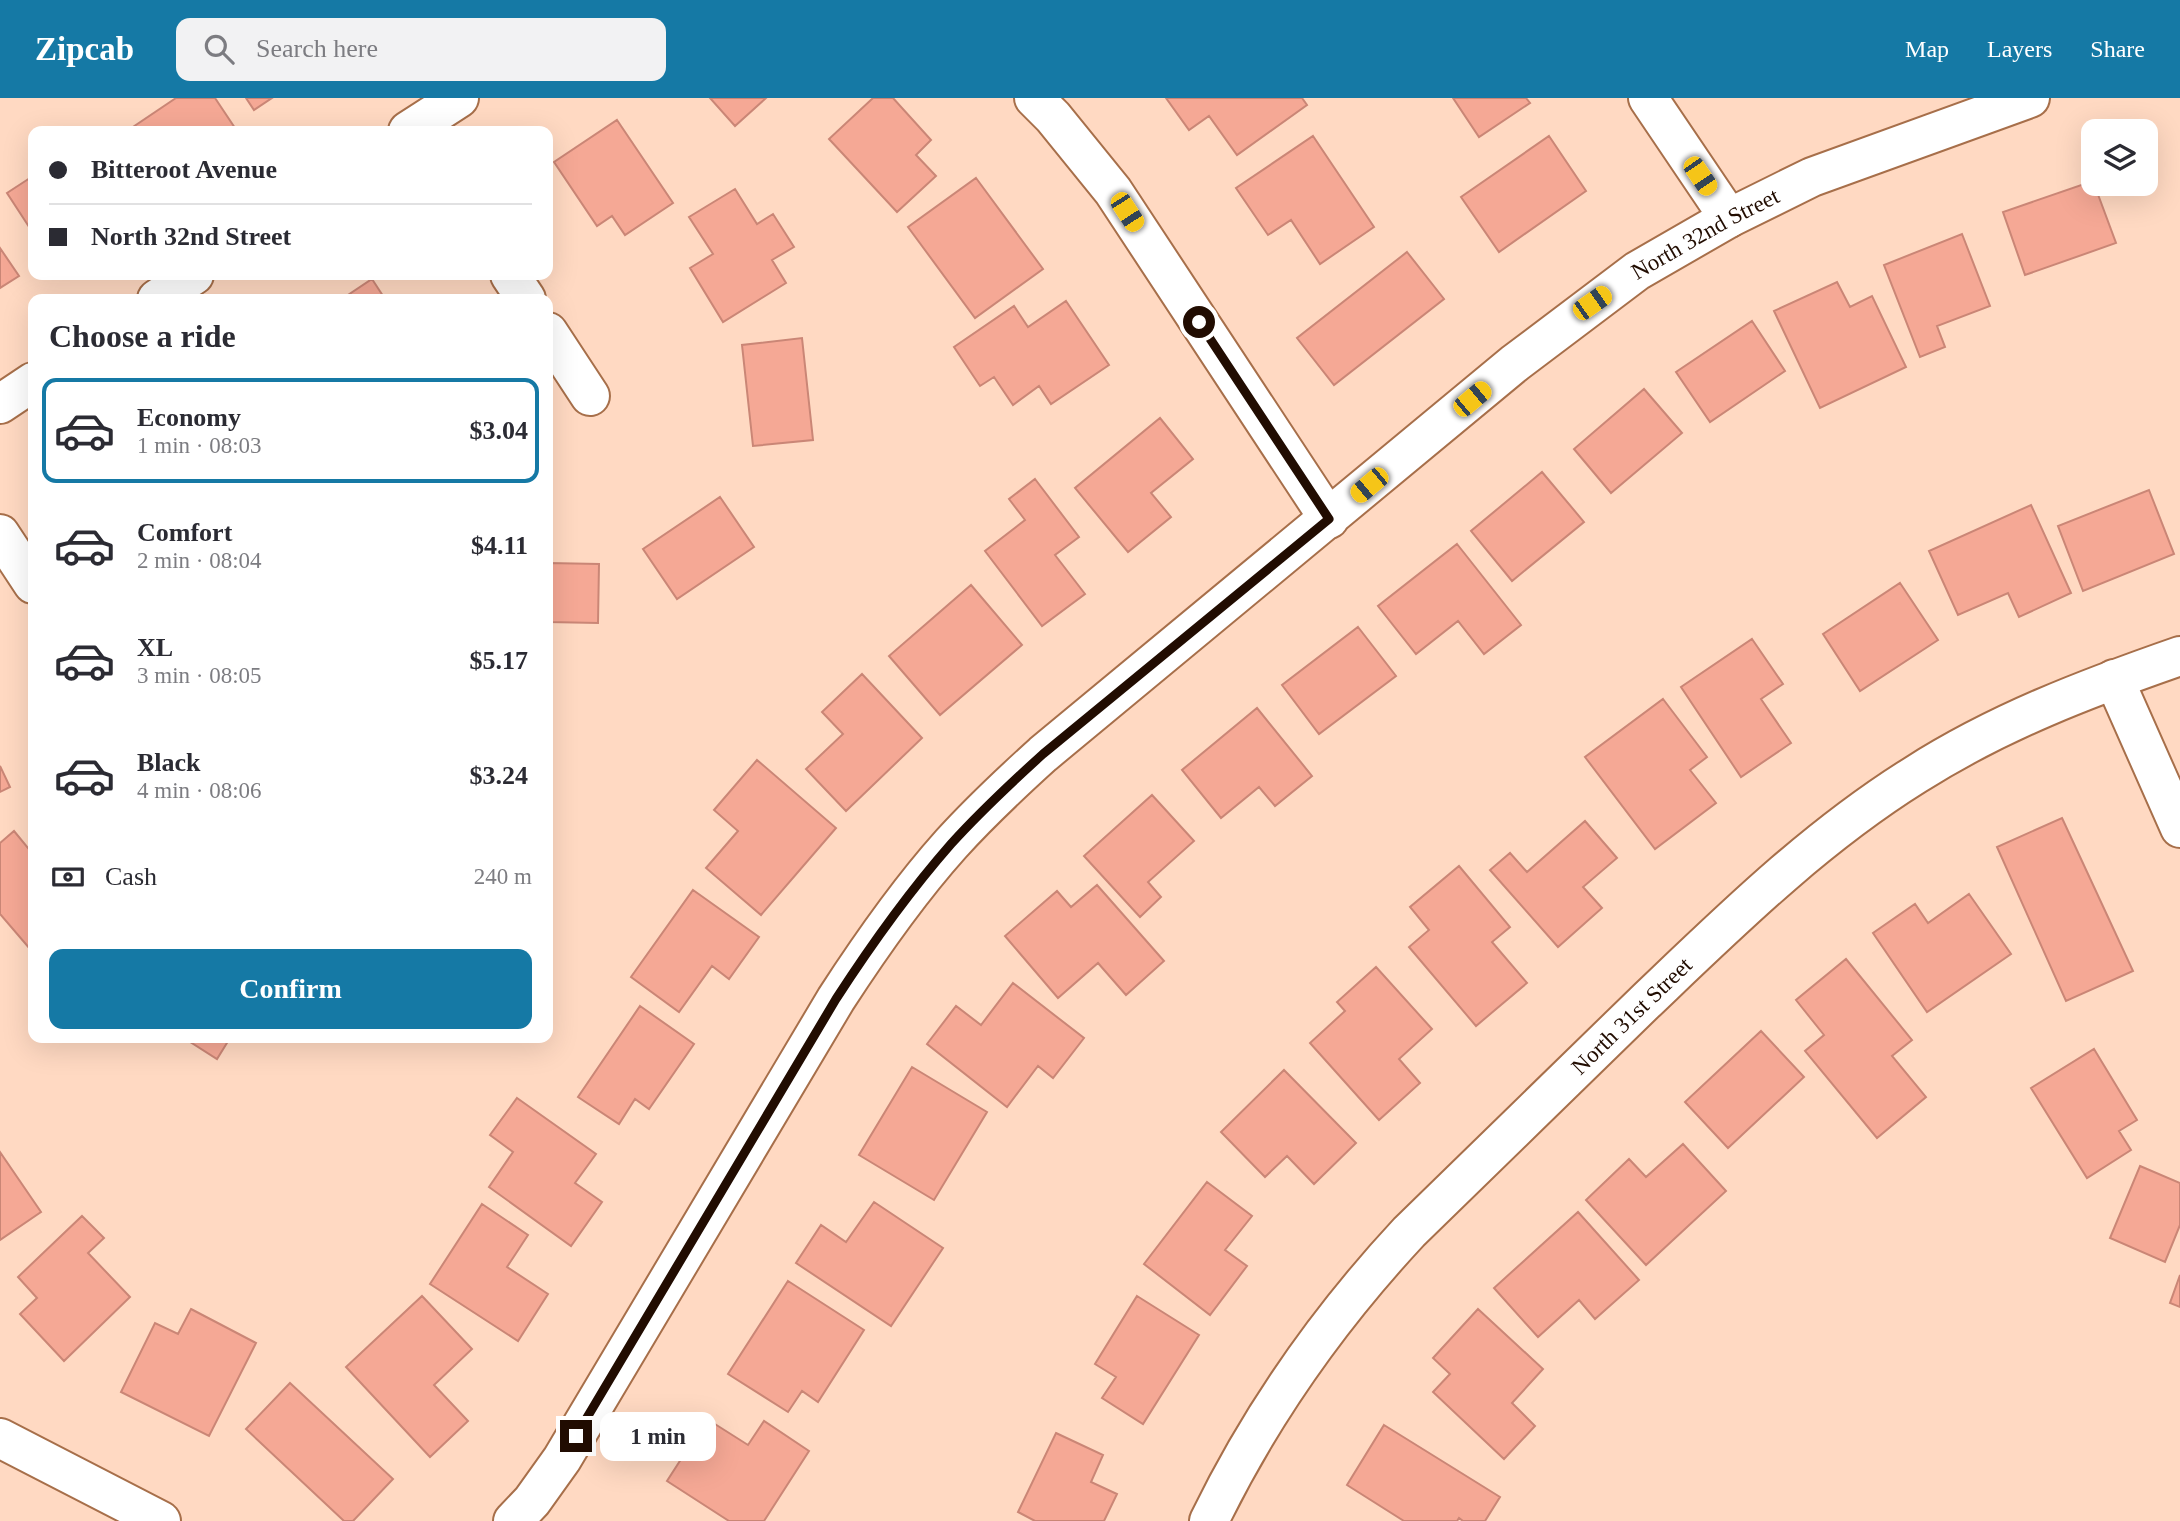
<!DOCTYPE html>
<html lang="en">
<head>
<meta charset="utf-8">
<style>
  body { margin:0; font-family:Georgia,serif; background:#f2f2f3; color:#2b2b33; height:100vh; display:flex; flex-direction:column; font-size:26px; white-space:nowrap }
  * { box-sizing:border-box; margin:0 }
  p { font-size:23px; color:#7c7c81 }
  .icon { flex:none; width:38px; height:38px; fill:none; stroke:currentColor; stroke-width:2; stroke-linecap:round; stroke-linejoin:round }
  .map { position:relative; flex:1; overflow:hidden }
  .panel { position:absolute; left:28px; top:196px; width:525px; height:749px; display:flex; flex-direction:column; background:#fff; border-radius:14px; box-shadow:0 7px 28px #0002 }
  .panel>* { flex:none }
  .guide { position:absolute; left:28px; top:28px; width:525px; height:154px; border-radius:14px; box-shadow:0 7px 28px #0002; display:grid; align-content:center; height:154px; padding:0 21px; background:#fff }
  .fabs { position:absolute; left:2081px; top:21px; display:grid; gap:14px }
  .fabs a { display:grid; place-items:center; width:77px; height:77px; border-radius:14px; background:#fff; box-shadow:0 7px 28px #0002; font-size:35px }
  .end { position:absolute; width:32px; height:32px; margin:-16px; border:9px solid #210c01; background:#fff; box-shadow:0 0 0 4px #fff }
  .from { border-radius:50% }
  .bubble { position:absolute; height:49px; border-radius:14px; background:#fff; box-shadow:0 7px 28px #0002; font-size:23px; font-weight:700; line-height:49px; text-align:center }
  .car { position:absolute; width:21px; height:42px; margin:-21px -10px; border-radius:9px; box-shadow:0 0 5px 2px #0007; background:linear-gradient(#f5c518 24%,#345 0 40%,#f5c518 0 76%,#345 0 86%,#f5c518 0) }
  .guide b { display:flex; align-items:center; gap:24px; height:66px; font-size:26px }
  .guide b+b { border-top:2px solid #e1e1e2 }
  .guide i { width:18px; height:18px; background:#2b2b33 }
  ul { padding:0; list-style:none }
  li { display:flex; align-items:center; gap:21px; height:105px; margin:0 14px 10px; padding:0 7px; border:4px solid transparent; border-radius:14px }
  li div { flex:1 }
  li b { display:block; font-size:26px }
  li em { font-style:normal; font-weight:700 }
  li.on { border-color:#1579a5 }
  li>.icon { width:63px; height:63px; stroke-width:1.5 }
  h2 { padding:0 21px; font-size:32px; line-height:84px }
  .pay { display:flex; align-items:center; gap:18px; height:77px; padding:0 21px; font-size:26px }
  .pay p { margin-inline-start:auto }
  .action { display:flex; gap:14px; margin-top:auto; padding:14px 21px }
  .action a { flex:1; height:80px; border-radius:14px; background:#1579a5; color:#fff; font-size:28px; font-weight:700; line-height:80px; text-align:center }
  header { display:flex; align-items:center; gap:42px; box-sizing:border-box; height:98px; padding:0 35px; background:#1579a5; color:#fff }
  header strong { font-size:33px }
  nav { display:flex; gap:38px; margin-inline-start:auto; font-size:24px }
  .search { width:490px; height:63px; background:#f2f2f3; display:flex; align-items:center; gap:18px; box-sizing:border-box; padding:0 24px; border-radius:14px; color:#7c7c81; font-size:26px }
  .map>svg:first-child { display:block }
  .building { fill:#f5a895; stroke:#ca8676; stroke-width:2 }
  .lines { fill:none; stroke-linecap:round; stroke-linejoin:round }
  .minor-casing { stroke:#a76f4a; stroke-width:42 }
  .minor { stroke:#fff; stroke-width:38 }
  .route { stroke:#210c01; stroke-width:9 }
  .labels { text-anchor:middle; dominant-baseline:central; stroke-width:5; stroke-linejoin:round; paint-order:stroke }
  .street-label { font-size:23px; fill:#210c01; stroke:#ffd9c2 }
</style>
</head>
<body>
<header>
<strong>Zipcab</strong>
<div class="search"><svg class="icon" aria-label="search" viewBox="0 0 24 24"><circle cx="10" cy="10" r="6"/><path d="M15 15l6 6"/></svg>Search here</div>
<nav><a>Map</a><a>Layers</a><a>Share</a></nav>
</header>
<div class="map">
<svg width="2180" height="1423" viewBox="0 0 2180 1423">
  <rect width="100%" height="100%" fill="#ffd9c2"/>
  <path class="building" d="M176,0H215L237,33H127Z
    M246,0H272L254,12Z
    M710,0H766L735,28Z
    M873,0H893L931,42L916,57L936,78L897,114L829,41Z
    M1166,0H1302L1307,7L1237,57L1209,18L1189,32Z
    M1453,0H1526L1530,5L1479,39Z
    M617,22L673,105L625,137L612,118L597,128L554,64Z
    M1313,38L1374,129L1320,166L1291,122L1268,137L1236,90Z
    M1549,38L1586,93L1499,154L1461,99Z
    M33,78V135L7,95Z
    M976,80L1043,171L975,220L908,129Z
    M2093,83L2116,145L2025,177L2003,114Z
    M735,91L757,126L773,116L794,149L772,162L786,185L723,224L690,170L713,156L689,119Z
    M1962,136L1990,208L1937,228L1945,249L1920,259L1884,167Z
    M0,150L19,178L0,190Z
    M1407,154L1444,201L1334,287L1297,240Z
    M372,181L385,201H342Z
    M1837,184L1850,209L1872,198L1906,269L1820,310L1774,213Z
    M1066,203L1109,267L1051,306L1039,288L1013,307L994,279L980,288L954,249L1014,208L1028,229Z
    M1752,223L1785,273L1710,324L1676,274Z
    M802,240L813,342L753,348L742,247Z
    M1644,291L1682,335L1611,395L1574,351Z
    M1160,320L1193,361L1151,395L1171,419L1128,454L1075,390Z
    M1542,374L1584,424L1512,483L1471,433Z
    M1035,381L1079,439L1055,457L1085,496L1042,528L985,453L1025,422L1009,401Z
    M2149,392L2174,456L2083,493L2058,428Z
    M720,399L754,449L677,501L643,451Z
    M2031,407L2071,495L2019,519L2008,495L1958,517L1929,453Z
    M1457,446L1521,527L1484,556L1458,523L1416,556L1378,508Z
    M548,465L599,466L598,525L548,524Z
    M1900,485L1938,542L1860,593L1823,536Z
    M971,487L1022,547L940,617L889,558Z
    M1358,529L1396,578L1319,636L1282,587Z
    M1752,541L1783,586L1761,601L1791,645L1741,679L1681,589Z
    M862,576L922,640L846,713L806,671L843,636L822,614Z
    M1663,601L1707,659L1690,672L1716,705L1655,751L1585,659Z
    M1257,610L1312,678L1275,708L1259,689L1221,720L1182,672Z
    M757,662L836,730L761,817L706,770L738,733L714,712Z
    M0,668L10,689L0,694Z
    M1152,697L1194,743L1148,784L1161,799L1140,819L1084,758Z
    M2062,720L2133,873L2066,903L1997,749Z
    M1585,723L1617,760L1583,789L1602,810L1558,849L1490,772L1510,755L1527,774Z
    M14,733L33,756V848L30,851L0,816V745Z
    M1459,768L1510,829L1492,844L1527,885L1476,928L1409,849L1429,832L1410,809Z
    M1097,787L1164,863L1126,897L1098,865L1058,900L1005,838L1057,793L1071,809Z
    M693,792L759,839L729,881L712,868L679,914L631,879Z
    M1969,796L2011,856L1927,914L1873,835L1915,806L1928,825Z
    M1846,861L1912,942L1892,958L1926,999L1877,1040L1805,953L1824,937L1796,902Z
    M1376,869L1432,931L1399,961L1420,985L1379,1022L1310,945L1345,913L1337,904Z
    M1013,885L1084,940L1053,980L1038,968L1007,1009L927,946L956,908L981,927Z
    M640,908L694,946L649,1011L635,1001L619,1026L578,999Z
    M1761,933L1804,979L1728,1050L1685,1004Z
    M184,940H230L217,961Z
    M2094,951L2137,1022L2119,1033L2131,1052L2087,1080L2031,990Z
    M912,969L987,1014L934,1102L859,1057Z
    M1284,972L1356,1045L1314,1086L1287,1058L1265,1079L1221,1034Z
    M517,1000L596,1056L575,1085L602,1104L571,1148L489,1089L513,1054L490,1037Z
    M1683,1046L1726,1093L1646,1167L1586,1102L1629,1061L1646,1079Z
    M0,1054L41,1114L0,1142Z
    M2140,1068L2180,1085V1127L2165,1164L2110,1140Z
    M1207,1084L1252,1118L1225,1152L1247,1168L1210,1217L1144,1166Z
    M874,1104L943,1150L891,1228L796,1165L821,1127L846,1144Z
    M482,1106L528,1137L507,1169L548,1196L518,1243L430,1186Z
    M1578,1114L1639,1182L1595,1221L1579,1202L1538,1239L1494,1190Z
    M82,1118L104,1140L88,1155L130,1199L64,1263L20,1216L37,1200L18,1179Z
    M2180,1177V1209L2170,1205Z
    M788,1183L864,1232L818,1304L802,1293L788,1314L728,1276Z
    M422,1198L472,1251L434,1287L468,1323L430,1359L346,1269Z
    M1137,1198L1199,1237L1143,1326L1102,1300L1116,1279L1095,1266Z
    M191,1211L256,1245L209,1338L121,1294L155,1225L178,1236Z
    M1478,1211L1543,1271L1512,1305L1535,1328L1504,1361L1433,1294L1450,1276L1433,1260Z
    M290,1285L393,1381L353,1423H344L246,1331Z
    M707,1321L748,1347L764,1323L809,1353L764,1423H729L667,1383Z
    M1384,1327L1500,1399L1485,1423H1463L1459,1420L1457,1423H1404L1347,1387Z
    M1056,1335L1103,1357L1091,1384L1117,1396L1104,1423H1035L1018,1414Z"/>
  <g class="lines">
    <defs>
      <g id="minor">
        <path d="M1034,0L1053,19L1113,93L1329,421"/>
        <path d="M1648,0L1729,120"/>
        <path d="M408,33L459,0"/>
        <path d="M510,177L526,201"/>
        <path d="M157,201L194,177"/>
        <path d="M548,234L590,298"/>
        <path d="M0,306L33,284"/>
        <path d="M0,436L33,486"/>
        <path d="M2114,581L2180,730"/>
        <path d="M0,1340L161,1423"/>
        <path id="s1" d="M513,1423L532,1403L562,1361L836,901C871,847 908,794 951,746C980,714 1011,685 1043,656L1515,265L1637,173L1729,120L1812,79L2030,0"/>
        <path id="s2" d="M1209,1423C1261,1316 1328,1221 1409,1134C1487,1058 1566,981 1644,905C1730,823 1814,740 1915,677C1998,624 2088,590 2180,558"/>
      </g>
    </defs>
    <use href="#minor" class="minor-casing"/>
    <use href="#minor" class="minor"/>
  </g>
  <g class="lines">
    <path class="route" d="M576,1338L836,901C871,847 908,795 951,746C980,714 1011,685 1043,656L1329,421L1199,224"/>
  </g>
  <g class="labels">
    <g class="street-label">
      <text stroke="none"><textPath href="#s1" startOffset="1780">North 32nd Street</textPath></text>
      <text stroke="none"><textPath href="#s2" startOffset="663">North 31st Street</textPath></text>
    </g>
  </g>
</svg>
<div class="fabs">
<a><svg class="icon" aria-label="layers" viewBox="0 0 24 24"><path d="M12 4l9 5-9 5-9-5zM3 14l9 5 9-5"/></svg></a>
</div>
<i class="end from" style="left:1199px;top:224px"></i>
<i class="end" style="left:576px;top:1338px"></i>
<div class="bubble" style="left:600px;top:1314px;width:116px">1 min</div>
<i class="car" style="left:1700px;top:78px;rotate:146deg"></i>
<i class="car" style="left:1127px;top:114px;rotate:147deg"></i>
<i class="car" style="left:1592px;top:205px;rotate:55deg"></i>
<i class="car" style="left:1472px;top:301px;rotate:50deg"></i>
<i class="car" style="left:1369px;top:387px;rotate:230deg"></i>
<div class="guide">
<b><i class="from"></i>Bitteroot Avenue</b>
<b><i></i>North 32nd Street</b>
</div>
<section class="panel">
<h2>Choose a ride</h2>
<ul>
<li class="on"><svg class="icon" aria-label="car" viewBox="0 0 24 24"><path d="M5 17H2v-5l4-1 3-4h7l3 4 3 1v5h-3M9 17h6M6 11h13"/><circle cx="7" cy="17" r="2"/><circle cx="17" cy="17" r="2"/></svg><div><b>Economy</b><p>1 min · 08:03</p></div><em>$3.04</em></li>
<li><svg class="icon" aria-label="car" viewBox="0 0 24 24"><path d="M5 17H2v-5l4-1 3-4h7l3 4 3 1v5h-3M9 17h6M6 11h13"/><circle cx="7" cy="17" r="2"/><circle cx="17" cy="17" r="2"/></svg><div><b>Comfort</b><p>2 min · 08:04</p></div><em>$4.11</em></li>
<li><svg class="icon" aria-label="car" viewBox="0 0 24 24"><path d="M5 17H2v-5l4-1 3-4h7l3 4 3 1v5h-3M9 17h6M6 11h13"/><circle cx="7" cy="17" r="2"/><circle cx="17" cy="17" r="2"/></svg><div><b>XL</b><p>3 min · 08:05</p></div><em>$5.17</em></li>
<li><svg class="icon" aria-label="car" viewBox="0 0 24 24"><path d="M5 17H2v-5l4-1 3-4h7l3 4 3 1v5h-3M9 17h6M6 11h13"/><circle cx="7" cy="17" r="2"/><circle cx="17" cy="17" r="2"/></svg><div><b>Black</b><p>4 min · 08:06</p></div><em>$3.24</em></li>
</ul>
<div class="pay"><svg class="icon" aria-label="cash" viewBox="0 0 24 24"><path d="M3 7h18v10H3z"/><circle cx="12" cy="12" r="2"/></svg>Cash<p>240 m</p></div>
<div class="action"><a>Confirm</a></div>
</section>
</div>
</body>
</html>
